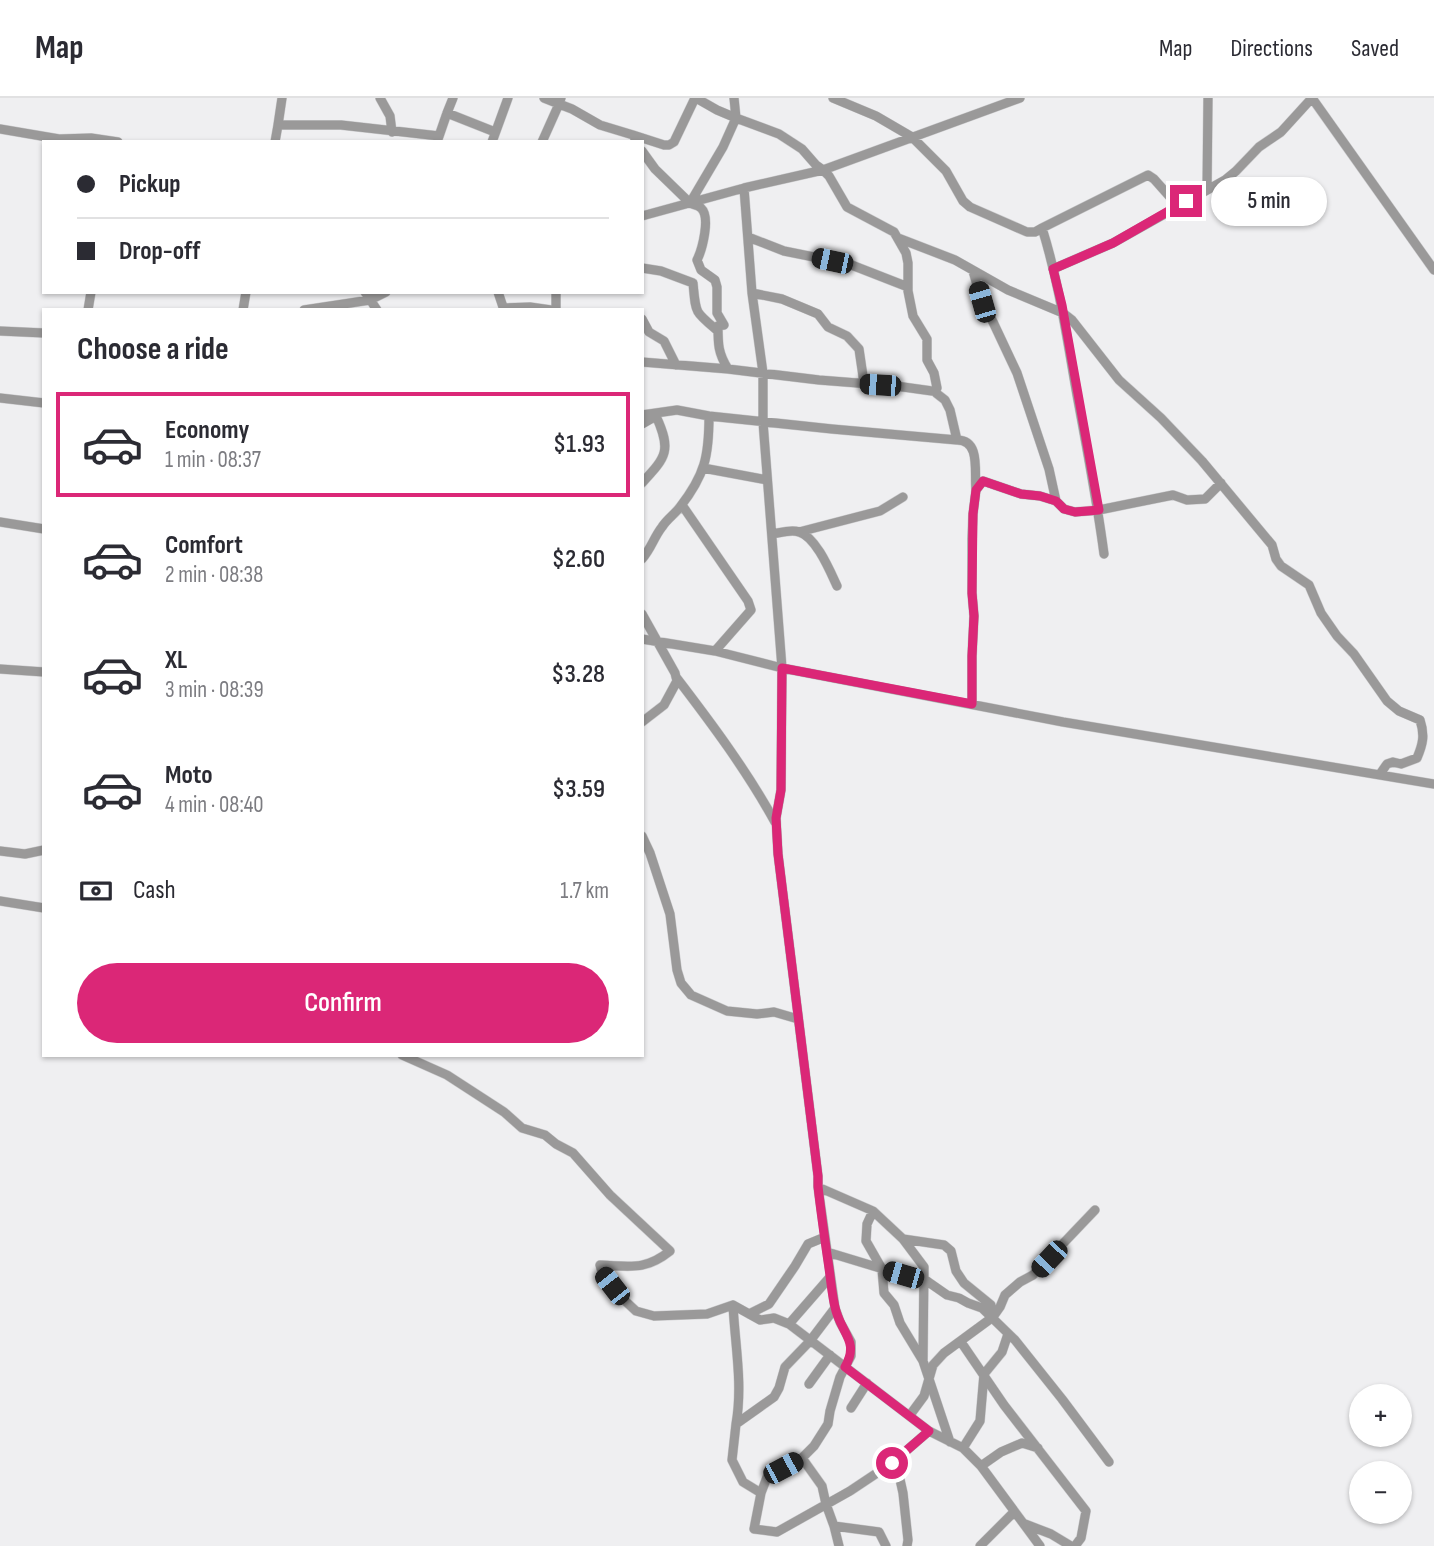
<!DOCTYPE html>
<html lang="en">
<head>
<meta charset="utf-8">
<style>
  body { margin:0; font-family:"Sofia Sans Condensed",sans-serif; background:#f7f7f7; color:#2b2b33; height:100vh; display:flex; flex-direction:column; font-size:26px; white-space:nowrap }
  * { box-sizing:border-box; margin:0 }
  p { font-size:23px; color:#7c7c81 }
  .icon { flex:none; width:38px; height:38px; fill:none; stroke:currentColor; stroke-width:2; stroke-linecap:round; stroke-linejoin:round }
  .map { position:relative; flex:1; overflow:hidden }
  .drawer { position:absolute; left:42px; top:210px; width:602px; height:749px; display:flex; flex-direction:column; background:#fff; border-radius:0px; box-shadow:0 2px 5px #0004 }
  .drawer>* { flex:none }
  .guide { position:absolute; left:42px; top:42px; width:602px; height:154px; border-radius:0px; box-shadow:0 2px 5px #0004; display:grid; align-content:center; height:154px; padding:0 35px; background:#fff }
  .controls { position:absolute; left:1349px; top:1286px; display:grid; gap:14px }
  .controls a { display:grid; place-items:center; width:63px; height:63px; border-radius:50%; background:#fff; box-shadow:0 2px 5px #0004; font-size:35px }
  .end { position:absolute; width:32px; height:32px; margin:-16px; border:9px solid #db2777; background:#fff; box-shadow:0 0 0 4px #fff }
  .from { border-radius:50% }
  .bubble { position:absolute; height:49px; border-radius:24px; background:#fff; box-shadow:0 2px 5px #0004; font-size:23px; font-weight:600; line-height:49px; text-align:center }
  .car { position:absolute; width:21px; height:42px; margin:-21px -10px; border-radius:9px; box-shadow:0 0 5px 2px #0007; background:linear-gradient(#222 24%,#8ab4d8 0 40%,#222 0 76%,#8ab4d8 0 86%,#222 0) }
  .guide b { display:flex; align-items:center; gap:24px; height:66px; font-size:26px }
  .guide b+b { border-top:2px solid #e1e1e2 }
  .guide i { width:18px; height:18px; background:#2b2b33 }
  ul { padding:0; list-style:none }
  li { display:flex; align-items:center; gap:21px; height:105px; margin:0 14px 10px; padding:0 21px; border:4px solid transparent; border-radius:0px }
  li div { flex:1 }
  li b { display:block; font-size:26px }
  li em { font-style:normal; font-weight:600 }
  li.selected { border-color:#db2777 }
  li>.icon { width:63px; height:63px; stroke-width:1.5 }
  h2 { padding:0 35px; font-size:32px; line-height:84px }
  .pay { display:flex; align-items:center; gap:18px; height:77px; padding:0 35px; font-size:26px }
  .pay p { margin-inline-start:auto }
  .button { display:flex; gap:14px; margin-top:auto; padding:14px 35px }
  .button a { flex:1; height:80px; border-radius:42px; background:#db2777; color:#fff; font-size:28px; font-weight:600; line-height:80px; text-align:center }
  header { display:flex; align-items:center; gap:42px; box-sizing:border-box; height:98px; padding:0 35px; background:#fff; border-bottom:2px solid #e1e1e2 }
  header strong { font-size:33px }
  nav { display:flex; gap:38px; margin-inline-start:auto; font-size:24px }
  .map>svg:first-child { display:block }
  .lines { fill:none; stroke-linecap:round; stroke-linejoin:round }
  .minor-casing { stroke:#ccccce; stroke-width:10 }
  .minor { stroke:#9a9999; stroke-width:9 }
  .route { stroke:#db2777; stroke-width:9 }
</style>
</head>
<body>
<header>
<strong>Map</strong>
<nav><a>Map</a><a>Directions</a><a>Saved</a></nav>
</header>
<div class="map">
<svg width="1434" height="1448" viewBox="0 0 1434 1448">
  <rect width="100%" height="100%" fill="#efeff1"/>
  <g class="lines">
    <defs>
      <path id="minor" d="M282,0L278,27H341L439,38
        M380,0L390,18L392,34
        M544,0L559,6L561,0
        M696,0L717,12L736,20L723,49L690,105C694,107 698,107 701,110C711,119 702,152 697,162L701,172L715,182L717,189V215L724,227L718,228C718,246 718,255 728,271
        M833,0L876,18L912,39L946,73L963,103L970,109L1027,134H1035L1042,130C1059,184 1067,241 1077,297C1087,350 1097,403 1104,456
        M1312,0L1434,172
        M447,15L453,0
        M0,31L59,41L91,40L118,44
        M633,37L664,47H669L674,44L695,0
        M275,44L278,27
        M437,44L447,15L495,34
        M492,44L508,0
        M542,44L559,6L572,11L600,27L633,37L637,44
        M642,53L655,71L690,105
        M744,90L752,195L763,275V324L782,570L781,692L776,720L778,756L818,1078V1089L835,1210L840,1224L851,1244V1258L840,1279L830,1313L828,1326L814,1348L802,1360
        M1207,92L1208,0
        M642,118L744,90L823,72L1020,0
        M1042,130L1148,77L1154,81L1178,108
        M748,139L784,153L849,166L908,189
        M898,140L955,162L1008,192L1063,215L1072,222L1119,282L1161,320L1202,363L1272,447L1276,461L1281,468L1309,487L1321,515L1337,538L1354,556L1387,603L1399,613L1420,622C1425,637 1423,646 1417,660L1401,666L1393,664L1387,666L1380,676
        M642,170L661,173L693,185C696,216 694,213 718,233
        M1053,171L1113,145L1225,82L1236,73L1259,49L1281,34L1312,0
        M973,173L982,204L993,224L1017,275L1049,371L1056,403L1064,411L1075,414L1099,412L1173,397L1187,402L1205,401L1221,385
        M365,194L377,212
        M498,194L504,212
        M752,195L782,201L818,216L828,229L847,238L859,251L864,285
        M504,210L530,209L551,212
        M88,212L91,194
        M243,212L246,194
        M304,212L370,202L386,194
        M556,212V194
        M642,221L649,234L664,243L676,267
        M0,233L44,235
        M642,264L728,271L819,282L896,288L932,293L936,292L937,290L934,275L927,262V241L913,218L908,193V165L906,155L894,134L847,109L829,78L823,72L816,67L802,51L779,36L736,20L734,0
        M0,300L44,305
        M642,317L677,312L709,318L832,331L957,342L950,312L945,302L936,295V292
        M642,326L656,318
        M957,342C981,342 974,374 976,392L983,383L1021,396L1040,398L1056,403
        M703,370L767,382
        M642,385C666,359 672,353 656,318
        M682,407L748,503L751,512L715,553
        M0,424L44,431
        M799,434L880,413L903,399
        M772,436C780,435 791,431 799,434C816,439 830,473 837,488
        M642,461C651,451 654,439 662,429C667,421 675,416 680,409C705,377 709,358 709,318
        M642,516L675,575L677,583L664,607L642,624
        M642,541L715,553L782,570L1063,624L1434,686
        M0,571L44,574
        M676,579C712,626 747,673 775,724
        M972,606V558L974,518L972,495V441L973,416L976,392
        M642,738L650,755L670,816L677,872L681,885L691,897L727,913L757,916L774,914L798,921
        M0,753L25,756L44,752
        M0,803L44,810
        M402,957L447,977L504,1014L522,1030L545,1037L556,1046L573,1055L610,1097L670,1153C645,1173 630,1168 600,1167L602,1174L623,1201L636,1213L654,1218L707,1216L733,1207L760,1222L774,1220L789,1226L929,1333L963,1350L981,1368L1040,1448
        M818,1089L873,1113L903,1141L944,1147L951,1153L956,1173L964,1185L991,1207L993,1219L944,1255L933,1267L924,1298L910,1317
        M873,1113L867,1126L866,1143L882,1171L884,1195L894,1207L900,1225L923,1263
        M903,1141L924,1169L923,1263L950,1344
        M827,1154L903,1177L924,1181L947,1197L959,1200L968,1205L982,1210L1015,1242L1062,1301L1109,1364
        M733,1207C735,1247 743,1286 736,1326
        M749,1216L769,1206L795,1168L808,1146L825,1139
        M993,1219L1000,1209L1005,1197L1020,1184L1033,1177L1095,1112
        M789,1226L830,1179
        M961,1244L1004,1307L1086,1413L1081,1440L1075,1448
        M809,1286L830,1257
        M851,1310L867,1285
        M963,1350L980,1323L984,1276L1002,1254L1008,1236
        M889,1367L899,1377L903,1395L908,1442L907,1448
        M981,1368L1001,1354L1022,1345L1038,1350
        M761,1395L743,1384L732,1362L736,1326L774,1299L779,1290L785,1269L810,1243L835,1210
        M1025,1426L1051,1436L1071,1448
        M834,1428L879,1434L886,1448
        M839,1448L834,1428L826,1406L822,1388L802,1360L783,1370L769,1374L761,1395L754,1431L777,1434L850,1393L892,1365L929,1333
        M980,1448L1014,1414"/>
    </defs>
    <use href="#minor" class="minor-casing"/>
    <use href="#minor" class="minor"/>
  </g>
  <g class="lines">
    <path class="route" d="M892,1365L929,1333L845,1269C859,1244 843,1237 836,1213C832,1199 831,1184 829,1170C825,1143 821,1116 818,1088V1078L778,756L776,720L781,692L782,570L972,606V558L974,518L972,495L973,416L976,392L983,383L1021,396L1040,398L1056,403L1064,411L1075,414L1099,412L1062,207L1053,171L1113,145L1186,103"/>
  </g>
</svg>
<div class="controls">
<a>+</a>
<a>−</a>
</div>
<i class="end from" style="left:892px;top:1365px"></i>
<i class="end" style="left:1186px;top:103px"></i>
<div class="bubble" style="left:1211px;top:79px;width:116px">5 min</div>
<i class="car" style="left:832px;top:163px;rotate:282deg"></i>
<i class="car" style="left:982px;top:204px;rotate:344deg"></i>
<i class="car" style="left:880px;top:287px;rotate:274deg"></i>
<i class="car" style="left:1049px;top:1161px;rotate:223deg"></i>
<i class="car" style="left:903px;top:1177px;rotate:286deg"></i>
<i class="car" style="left:612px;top:1188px;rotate:322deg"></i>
<i class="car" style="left:783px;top:1370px;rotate:62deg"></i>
<div class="guide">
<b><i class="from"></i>Pickup</b>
<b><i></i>Drop-off</b>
</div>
<section class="drawer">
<h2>Choose a ride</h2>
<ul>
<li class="selected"><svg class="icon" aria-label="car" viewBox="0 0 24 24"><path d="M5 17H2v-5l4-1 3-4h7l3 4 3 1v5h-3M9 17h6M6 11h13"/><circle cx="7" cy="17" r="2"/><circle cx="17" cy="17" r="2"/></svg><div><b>Economy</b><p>1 min · 08:37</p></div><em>$1.93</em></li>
<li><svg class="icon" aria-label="car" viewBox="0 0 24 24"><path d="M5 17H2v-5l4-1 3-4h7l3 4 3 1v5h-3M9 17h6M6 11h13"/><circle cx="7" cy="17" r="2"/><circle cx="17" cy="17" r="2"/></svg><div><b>Comfort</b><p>2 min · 08:38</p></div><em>$2.60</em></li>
<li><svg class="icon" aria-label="car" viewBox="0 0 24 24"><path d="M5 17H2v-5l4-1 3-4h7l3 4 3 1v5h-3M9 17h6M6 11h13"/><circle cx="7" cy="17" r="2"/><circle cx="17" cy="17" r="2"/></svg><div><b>XL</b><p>3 min · 08:39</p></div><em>$3.28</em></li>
<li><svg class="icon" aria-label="car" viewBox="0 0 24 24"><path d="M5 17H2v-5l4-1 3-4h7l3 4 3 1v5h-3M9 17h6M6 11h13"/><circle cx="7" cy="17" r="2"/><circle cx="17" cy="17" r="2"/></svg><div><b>Moto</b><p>4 min · 08:40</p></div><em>$3.59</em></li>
</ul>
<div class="pay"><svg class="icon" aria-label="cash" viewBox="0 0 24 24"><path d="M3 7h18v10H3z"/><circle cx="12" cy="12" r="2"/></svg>Cash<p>1.7 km</p></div>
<div class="button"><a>Confirm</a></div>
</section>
</div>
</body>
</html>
